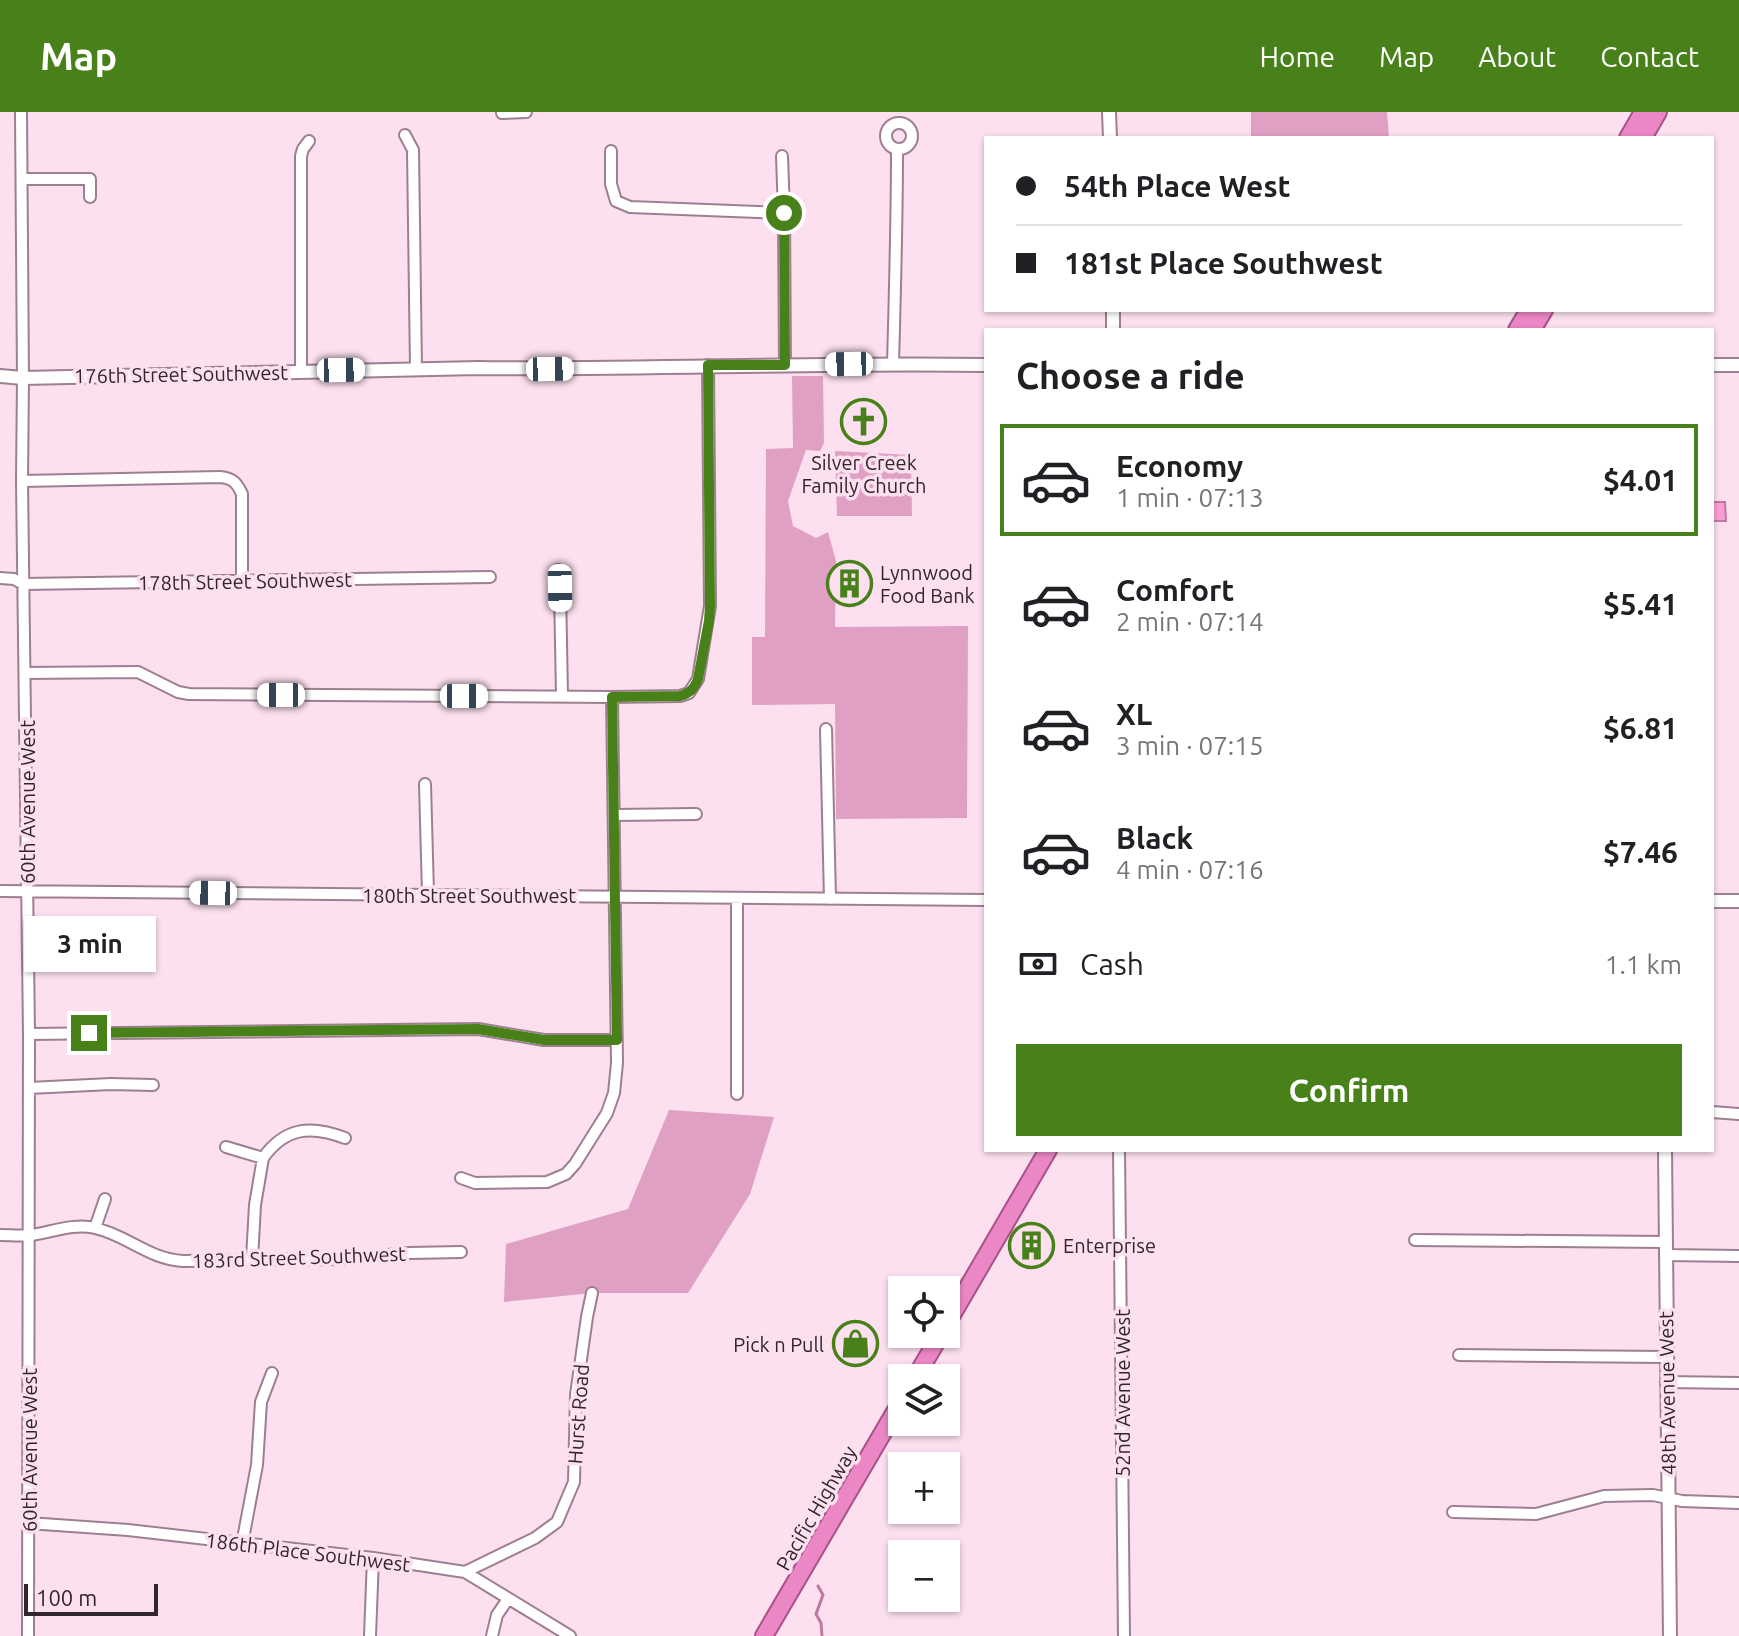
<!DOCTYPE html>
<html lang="en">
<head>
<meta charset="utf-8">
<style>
  body { margin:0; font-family:Ubuntu,sans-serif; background:#f2f2f2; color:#202124; height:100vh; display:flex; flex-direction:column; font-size:30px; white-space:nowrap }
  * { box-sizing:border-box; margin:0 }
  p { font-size:26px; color:#757577 }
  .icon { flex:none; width:44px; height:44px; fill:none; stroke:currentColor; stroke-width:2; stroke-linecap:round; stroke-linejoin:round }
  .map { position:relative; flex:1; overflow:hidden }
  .side { position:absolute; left:984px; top:216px; width:730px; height:824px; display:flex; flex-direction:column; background:#fff; border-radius:0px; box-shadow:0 2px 6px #0004 }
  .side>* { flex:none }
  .top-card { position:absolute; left:984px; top:24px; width:730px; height:176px; border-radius:0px; box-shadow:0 2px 6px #0004; display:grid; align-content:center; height:176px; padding:0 32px; background:#fff }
  .controls { position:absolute; left:888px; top:1164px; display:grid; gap:16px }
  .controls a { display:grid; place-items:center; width:72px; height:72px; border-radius:0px; background:#fff; box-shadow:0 2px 6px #0004; font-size:40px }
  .scale { position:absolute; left:24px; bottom:20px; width:134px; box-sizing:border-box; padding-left:8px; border:4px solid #32262d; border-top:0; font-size:22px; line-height:28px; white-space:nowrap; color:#32262d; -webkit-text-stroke:6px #fce0ef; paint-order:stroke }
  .end { position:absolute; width:36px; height:36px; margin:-18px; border:10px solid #488019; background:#fff; box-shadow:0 0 0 4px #fff }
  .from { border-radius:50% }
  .bubble { position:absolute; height:56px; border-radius:0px; background:#fff; box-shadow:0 2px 6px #0004; font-size:26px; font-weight:700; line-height:56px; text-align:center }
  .car { position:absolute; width:24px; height:48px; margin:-24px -12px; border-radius:10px; box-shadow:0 0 6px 2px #0007; background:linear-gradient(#fff 24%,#345 0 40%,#fff 0 76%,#345 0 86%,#fff 0) }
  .top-card b { display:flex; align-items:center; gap:28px; height:76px; font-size:30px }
  .top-card b+b { border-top:2px solid #e0e0e0 }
  .top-card i { width:20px; height:20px; background:#202124 }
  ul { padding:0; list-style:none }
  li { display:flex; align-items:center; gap:24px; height:112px; margin:0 16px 12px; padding:0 16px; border:4px solid transparent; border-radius:0px }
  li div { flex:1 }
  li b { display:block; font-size:30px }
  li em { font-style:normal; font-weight:700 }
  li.active { border-color:#488019 }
  li>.icon { width:72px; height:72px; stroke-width:1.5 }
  h2 { padding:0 32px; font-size:36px; line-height:96px }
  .pay { display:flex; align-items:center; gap:20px; height:88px; padding:0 32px; font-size:30px }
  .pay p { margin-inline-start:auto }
  .action { display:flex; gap:16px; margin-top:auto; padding:16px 32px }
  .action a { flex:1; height:92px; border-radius:0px; background:#488019; color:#fff; font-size:32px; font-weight:700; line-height:92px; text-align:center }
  header { display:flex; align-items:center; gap:48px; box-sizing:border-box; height:112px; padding:0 40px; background:#488019; color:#fff }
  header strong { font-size:38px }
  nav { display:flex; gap:44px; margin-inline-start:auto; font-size:28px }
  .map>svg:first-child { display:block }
  .green { fill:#dfa0c3 }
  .water { fill:#fa9dd3; stroke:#be79a1; stroke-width:2 }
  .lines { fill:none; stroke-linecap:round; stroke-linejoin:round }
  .stream { stroke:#be79a1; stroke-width:3 }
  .minor-casing { stroke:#9e7f90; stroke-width:14 }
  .tertiary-casing { stroke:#9e7f90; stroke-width:16 }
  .trunk-casing { stroke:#a85287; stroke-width:20 }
  .minor { stroke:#fff; stroke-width:10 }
  .tertiary { stroke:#fff; stroke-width:12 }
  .trunk { stroke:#ec87c6; stroke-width:16 }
  .route { stroke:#488019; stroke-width:10 }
  .labels { text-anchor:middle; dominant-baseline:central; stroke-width:7; stroke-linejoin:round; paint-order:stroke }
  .street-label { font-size:20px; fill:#32262d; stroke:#fce0ef }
  .poi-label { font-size:20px; fill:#32262d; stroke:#fce0ef; text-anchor:start }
</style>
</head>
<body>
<header>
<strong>Map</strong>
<nav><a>Home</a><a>Map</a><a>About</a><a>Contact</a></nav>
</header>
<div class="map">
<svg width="1739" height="1524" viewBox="0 0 1739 1524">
  <rect width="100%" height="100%" fill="#fce0ef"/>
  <path class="green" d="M1251,0H1387L1389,26H1251Z
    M792,264H823L824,331L820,339L806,338L788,389L793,414L816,426L828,420L836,449L835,515L968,514L967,706L836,707L835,592L752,593V525H765L766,337L793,336Z
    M835,339L911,343L912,404H837Z
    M669,998L774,1005L750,1082L688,1181H592L504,1190L506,1132L628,1097Z"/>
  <path class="water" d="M1712,390H1725L1726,409H1712Z"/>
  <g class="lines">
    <path class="stream" d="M818,1474L823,1483L816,1502L821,1511L822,1524"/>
    <defs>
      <path id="minor" d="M21,0L23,266L22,369L29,922L28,1524
        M502,1L526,0
        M886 24a13 13 0 1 1 26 0a13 13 0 1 1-26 0Z
        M405,23L413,38L416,257
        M611,39V72L616,89L630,95L784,101
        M782,44L784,101L785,253
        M22,67H90V85
        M893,252C895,180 897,109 897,38
        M301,259V44L303,37L309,29
        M22,369L220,365C233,366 237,371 242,382V470
        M558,458L560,476L562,584
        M0,466L14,467L23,472L490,465
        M25,561L138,560L178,580L189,582L612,585L680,584L689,581L698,567L710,494L708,253
        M826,617L830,787
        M425,672L428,782
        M615,703L696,702
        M0,779L986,788
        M737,786V982
        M29,922L478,917L544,928H617
        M29,976L111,972L153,973
        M1712,1000L1739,1002
        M226,1035L263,1046C285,1015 311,1013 345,1026
        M1119,1038L1124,1524
        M461,1066L475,1071L547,1070L566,1062L575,1052L607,1001L614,981L617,951L612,585
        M95,1116L105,1087
        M0,1123C10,1123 21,1124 32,1123C52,1120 74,1111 95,1116C127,1123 148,1147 183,1149L341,1147L410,1141L461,1140
        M1415,1128L1665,1130
        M1665,1143L1739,1144
        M252,1147L255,1093L263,1046
        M1459,1243L1666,1245
        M1666,1270L1739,1271
        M1453,1400L1536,1402L1604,1384L1653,1383L1682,1389L1739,1391
        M28,1411L128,1418L373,1446L465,1460L570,1524
        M242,1432L257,1353L261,1290L272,1261
        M465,1460L535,1426L557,1410L574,1370L576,1283L587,1205L592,1181
        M370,1524L373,1446
        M492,1524L497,1503L508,1487"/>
      <path id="tertiary" d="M1109,0L1110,26
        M1113,198V218
        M1712,253H1739
        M0,264L23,266L478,256C647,258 817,250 986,253
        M1712,789H1739
        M1665,1038L1670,1524"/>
      <path id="trunk" d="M1628,26L1643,0
        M1643,26L1658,0
        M1517,218L1529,198
        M1532,218L1544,198
        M946,1213L1048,1038
        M915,1266L941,1222
        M764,1524L902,1288"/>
    </defs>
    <use href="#minor" class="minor-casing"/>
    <use href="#tertiary" class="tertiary-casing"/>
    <use href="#trunk" class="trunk-casing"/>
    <use href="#minor" class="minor"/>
    <use href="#tertiary" class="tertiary"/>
    <use href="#trunk" class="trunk"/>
  </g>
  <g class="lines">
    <path class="route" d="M89,921L478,917L544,928H617L612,585L680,584C690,581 694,577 698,567L709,509L710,494L708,253H785L784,101"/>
  </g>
  <defs>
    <symbol id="church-ring" viewBox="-11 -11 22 22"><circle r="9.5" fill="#fce0ef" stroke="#488019" stroke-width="1.5"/><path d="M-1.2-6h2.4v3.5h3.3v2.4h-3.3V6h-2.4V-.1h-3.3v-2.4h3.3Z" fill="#488019"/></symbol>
    <symbol id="building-ring" viewBox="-11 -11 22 22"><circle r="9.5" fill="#fce0ef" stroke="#488019" stroke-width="1.5"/><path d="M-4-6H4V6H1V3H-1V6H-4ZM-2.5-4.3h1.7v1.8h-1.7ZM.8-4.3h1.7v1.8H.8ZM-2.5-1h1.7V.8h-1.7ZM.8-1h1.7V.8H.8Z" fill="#488019"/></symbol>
    <symbol id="shop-ring" viewBox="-11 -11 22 22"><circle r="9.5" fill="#fce0ef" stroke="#488019" stroke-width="1.5"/><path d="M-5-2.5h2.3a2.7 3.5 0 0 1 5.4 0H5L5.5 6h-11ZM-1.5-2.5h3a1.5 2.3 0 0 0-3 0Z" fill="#488019"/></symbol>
  </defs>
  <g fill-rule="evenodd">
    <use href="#church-ring" x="838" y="284" width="51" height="51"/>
    <use href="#building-ring" x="824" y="446" width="51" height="51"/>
    <use href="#building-ring" x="1006" y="1108" width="51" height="51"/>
    <use href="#shop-ring" x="830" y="1206" width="51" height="51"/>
  </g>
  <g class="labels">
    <g class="street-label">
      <text transform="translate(181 262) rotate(-1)">176th Street Southwest</text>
      <text transform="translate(245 469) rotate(-1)">178th Street Southwest</text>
      <text transform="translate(27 690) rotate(-90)">60th Avenue West</text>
      <text x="469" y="783">180th Street Southwest</text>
      <text transform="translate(299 1145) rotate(-2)">183rd Street Southwest</text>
      <text transform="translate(1122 1281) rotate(-90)">52nd Avenue West</text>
      <text transform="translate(1667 1281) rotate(-91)">48th Avenue West</text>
      <text transform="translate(578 1302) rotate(-86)">Hurst Road</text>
      <text transform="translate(29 1338) rotate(-90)">60th Avenue West</text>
      <text transform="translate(816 1396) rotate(-60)">Pacific Highway</text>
      <text transform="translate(308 1440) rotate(7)">186th Place Southwest</text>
    </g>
    <g class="poi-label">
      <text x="864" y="350" text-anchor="middle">Silver Creek<tspan x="864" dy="23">Family Church</tspan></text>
      <text x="880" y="460">Lynnwood<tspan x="880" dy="23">Food Bank</tspan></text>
      <text x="1063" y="1133">Enterprise</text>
      <text x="824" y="1232" text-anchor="end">Pick n Pull</text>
    </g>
  </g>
</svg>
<div class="controls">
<a><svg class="icon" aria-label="locate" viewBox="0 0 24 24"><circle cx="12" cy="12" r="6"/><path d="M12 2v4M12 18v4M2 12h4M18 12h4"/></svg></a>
<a><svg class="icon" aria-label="layers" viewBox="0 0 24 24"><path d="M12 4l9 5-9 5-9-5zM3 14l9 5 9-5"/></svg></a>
<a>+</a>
<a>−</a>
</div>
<div class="scale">100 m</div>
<i class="end from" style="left:784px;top:101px"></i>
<i class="end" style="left:89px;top:921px"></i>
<div class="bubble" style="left:24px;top:804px;width:132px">3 min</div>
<i class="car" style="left:849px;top:252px;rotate:269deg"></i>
<i class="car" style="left:550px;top:257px;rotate:89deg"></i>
<i class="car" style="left:341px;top:258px;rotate:89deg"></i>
<i class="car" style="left:560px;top:476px;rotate:179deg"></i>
<i class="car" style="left:281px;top:583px;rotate:270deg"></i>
<i class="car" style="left:464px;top:584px;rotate:90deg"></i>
<i class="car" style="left:213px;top:781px;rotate:271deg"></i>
<div class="top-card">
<b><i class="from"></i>54th Place West</b>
<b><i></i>181st Place Southwest</b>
</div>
<section class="side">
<h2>Choose a ride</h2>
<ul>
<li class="active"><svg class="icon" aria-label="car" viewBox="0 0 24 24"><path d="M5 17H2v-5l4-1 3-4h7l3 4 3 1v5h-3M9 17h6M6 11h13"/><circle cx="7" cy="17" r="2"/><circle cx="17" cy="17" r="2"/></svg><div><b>Economy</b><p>1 min · 07:13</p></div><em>$4.01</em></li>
<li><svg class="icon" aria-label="car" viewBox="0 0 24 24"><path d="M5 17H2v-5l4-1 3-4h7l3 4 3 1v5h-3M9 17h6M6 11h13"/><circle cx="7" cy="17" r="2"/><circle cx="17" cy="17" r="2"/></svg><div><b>Comfort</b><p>2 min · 07:14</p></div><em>$5.41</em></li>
<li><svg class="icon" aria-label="car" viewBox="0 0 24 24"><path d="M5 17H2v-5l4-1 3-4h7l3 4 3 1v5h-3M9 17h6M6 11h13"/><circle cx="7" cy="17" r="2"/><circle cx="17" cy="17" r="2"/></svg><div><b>XL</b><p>3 min · 07:15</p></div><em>$6.81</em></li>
<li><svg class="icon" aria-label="car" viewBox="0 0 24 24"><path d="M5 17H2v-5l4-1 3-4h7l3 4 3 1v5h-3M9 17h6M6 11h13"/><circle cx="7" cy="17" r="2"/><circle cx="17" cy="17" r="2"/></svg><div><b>Black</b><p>4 min · 07:16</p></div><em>$7.46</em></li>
</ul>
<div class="pay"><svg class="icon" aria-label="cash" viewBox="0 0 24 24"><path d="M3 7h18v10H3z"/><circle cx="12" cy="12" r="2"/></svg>Cash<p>1.1 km</p></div>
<div class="action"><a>Confirm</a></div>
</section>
</div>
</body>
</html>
